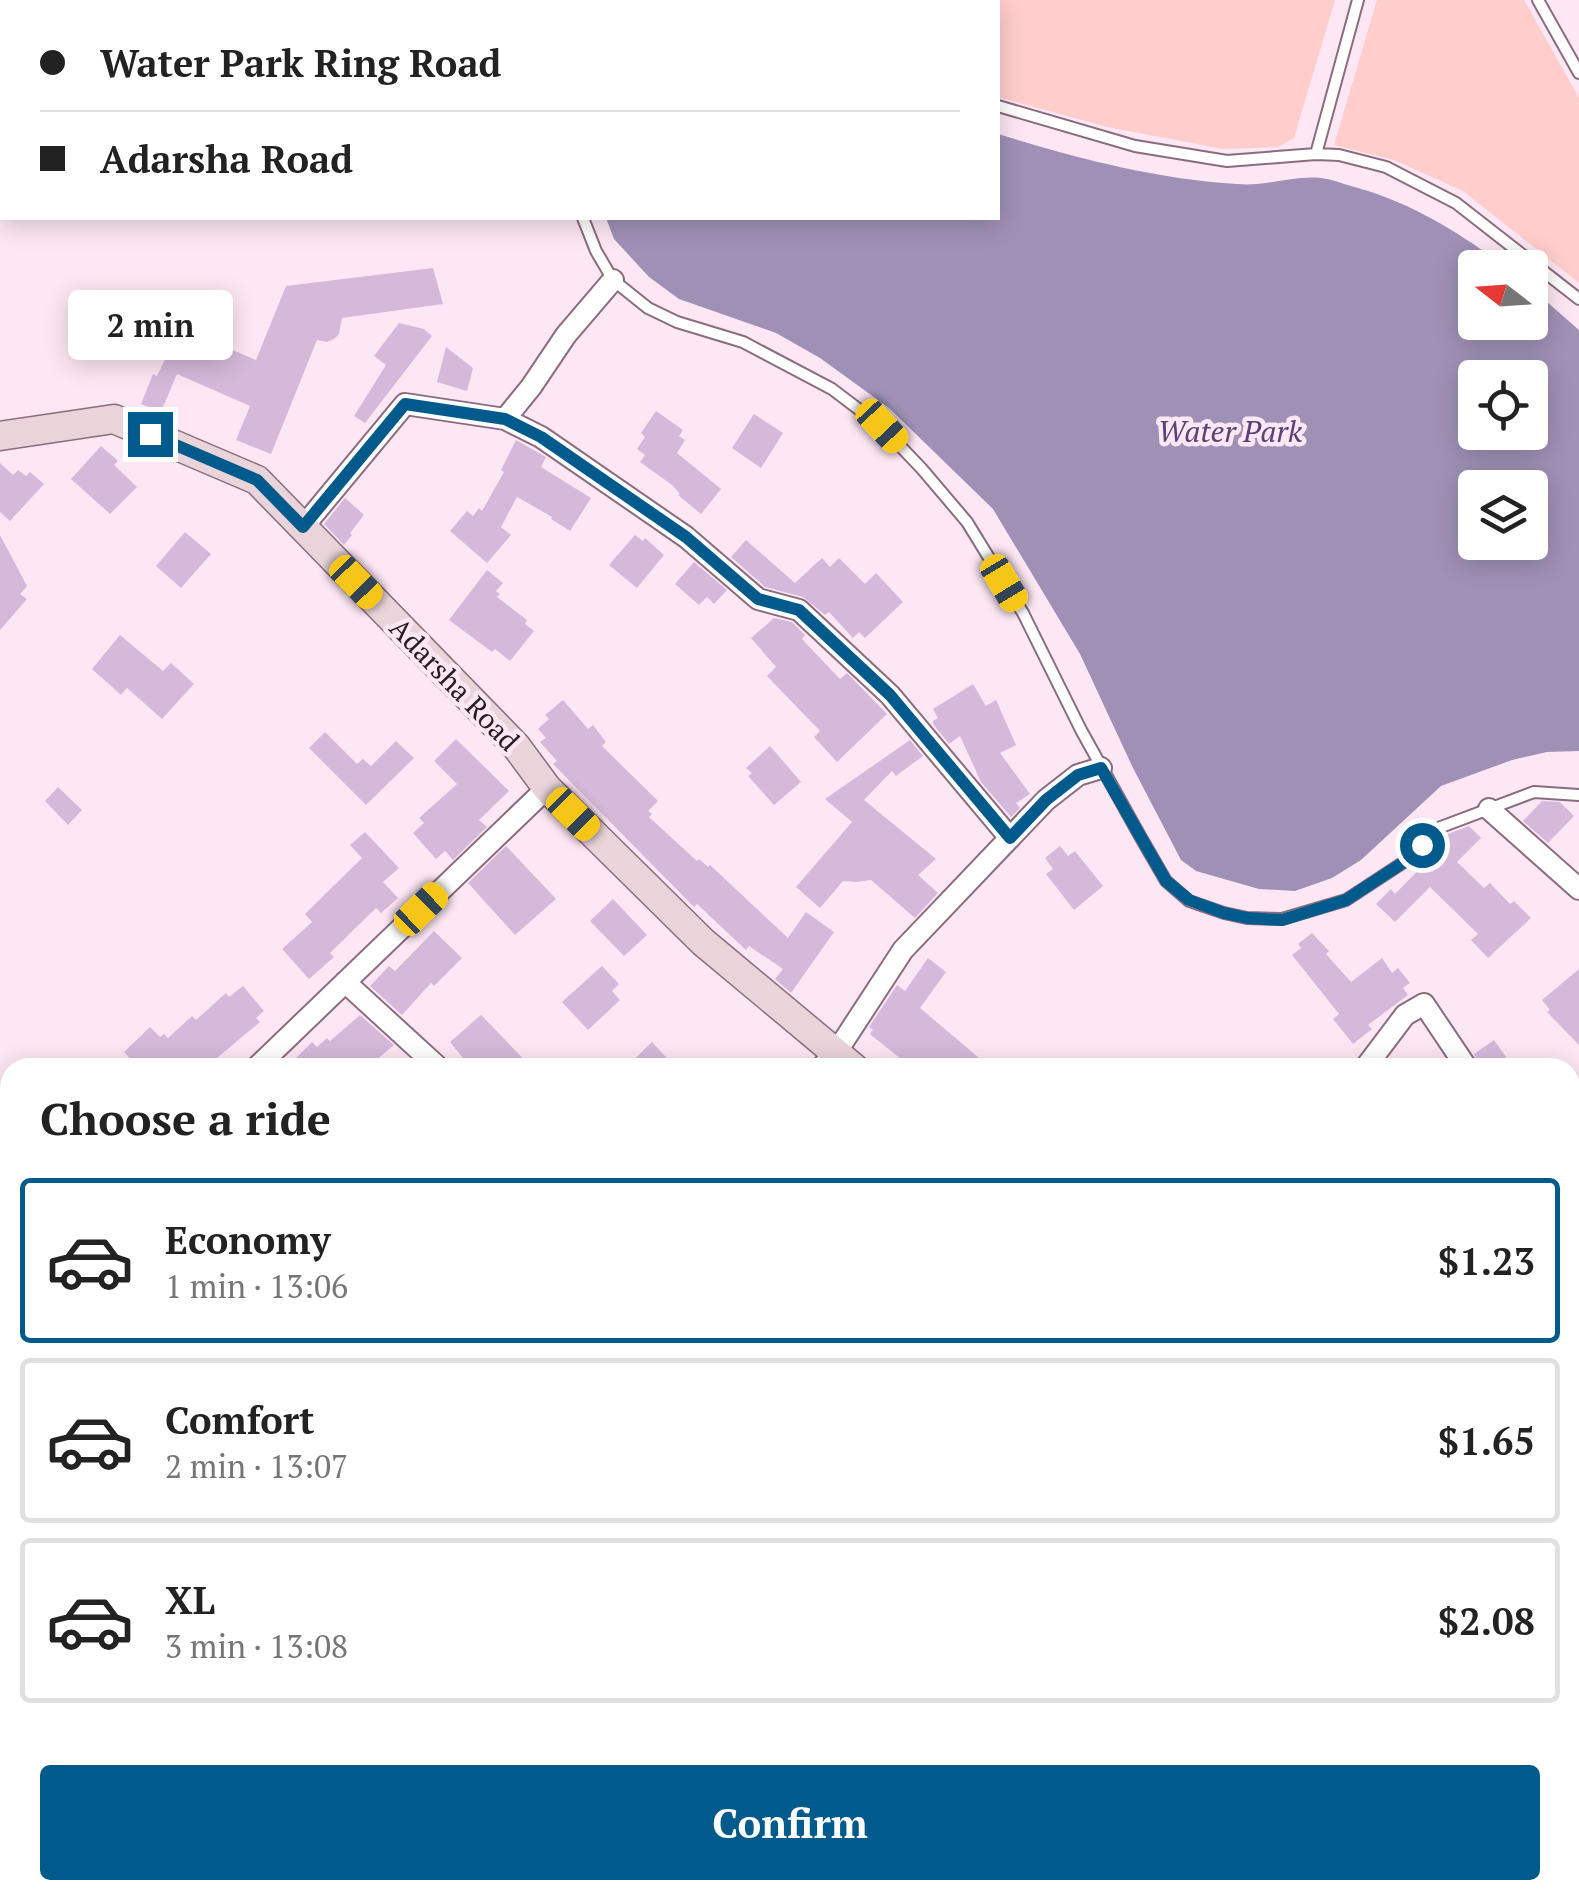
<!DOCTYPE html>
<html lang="en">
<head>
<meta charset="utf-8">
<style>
  body { margin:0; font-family:"PT Serif",serif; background:#f2f2f2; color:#222; height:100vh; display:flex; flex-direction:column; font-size:38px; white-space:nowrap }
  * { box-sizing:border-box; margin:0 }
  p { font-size:32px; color:#767676 }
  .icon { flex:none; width:55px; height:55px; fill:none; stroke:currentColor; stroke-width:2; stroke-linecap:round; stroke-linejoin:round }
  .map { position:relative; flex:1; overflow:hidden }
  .sheet { position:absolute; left:0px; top:1058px; width:1580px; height:842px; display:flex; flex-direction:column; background:#fff; border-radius:30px 30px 0 0; box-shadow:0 5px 25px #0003 }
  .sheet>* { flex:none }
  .top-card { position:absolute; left:0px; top:0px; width:1000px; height:220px; box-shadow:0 5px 25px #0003; display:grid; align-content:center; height:220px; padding:0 40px; background:#fff }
  .needle { width:65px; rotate:287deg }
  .fabs { position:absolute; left:1458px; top:250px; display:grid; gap:20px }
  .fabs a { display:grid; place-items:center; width:90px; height:90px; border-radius:10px; background:#fff; box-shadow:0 5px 25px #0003; font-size:50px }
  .end { position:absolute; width:45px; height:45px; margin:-22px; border:12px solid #005b8c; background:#fff; box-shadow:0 0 0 5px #fff }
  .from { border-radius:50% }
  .bubble { position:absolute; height:70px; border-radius:10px; background:#fff; box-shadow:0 5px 25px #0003; font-size:32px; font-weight:800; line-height:70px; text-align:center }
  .car { position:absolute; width:30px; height:60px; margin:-30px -15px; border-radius:12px; box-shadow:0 0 8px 2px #0007; background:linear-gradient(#f5c518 24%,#345 0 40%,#f5c518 0 76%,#345 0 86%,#f5c518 0) }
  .top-card b { display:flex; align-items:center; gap:35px; height:95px; font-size:38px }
  .top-card b+b { border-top:2px solid #e0e0e0 }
  .top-card i { width:25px; height:25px; background:#222 }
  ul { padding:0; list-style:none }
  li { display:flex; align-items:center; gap:30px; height:165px; margin:0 20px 15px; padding:0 20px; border:5px solid #e0e0e0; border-radius:10px }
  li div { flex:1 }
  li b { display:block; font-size:38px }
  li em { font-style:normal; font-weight:800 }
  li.selected { border-color:#005b8c }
  li>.icon { width:90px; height:90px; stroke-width:1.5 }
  h2 { padding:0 40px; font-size:45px; line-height:120px }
  .cta { display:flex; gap:20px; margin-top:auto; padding:20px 40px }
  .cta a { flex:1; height:115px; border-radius:10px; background:#005b8c; color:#fff; font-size:40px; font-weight:800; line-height:115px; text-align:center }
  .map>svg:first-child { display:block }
  .green { fill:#ffcecc }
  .water { fill:#9f91b6; fill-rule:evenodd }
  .building { fill:#d6b9da }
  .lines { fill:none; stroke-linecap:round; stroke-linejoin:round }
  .service-casing { stroke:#8b6c7f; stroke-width:14 }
  .minor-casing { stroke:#8b6c7f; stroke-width:24 }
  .secondary-casing { stroke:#8b6c7f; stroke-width:31 }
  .service { stroke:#fff; stroke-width:10 }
  .minor { stroke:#fff; stroke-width:20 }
  .secondary { stroke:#e9d4da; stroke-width:28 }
  .route { stroke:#005b8c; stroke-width:12 }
  .labels { text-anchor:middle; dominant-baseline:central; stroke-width:9; stroke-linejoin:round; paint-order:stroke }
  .street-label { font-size:28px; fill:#281c23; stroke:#fde7f4 }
  .water-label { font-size:30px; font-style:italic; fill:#584276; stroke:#fde7f4 }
</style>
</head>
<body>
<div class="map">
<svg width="1579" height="1898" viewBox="0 0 1579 1898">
  <rect width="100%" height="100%" fill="#fde7f4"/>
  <path class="green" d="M867,0H1335L1294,138L1278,147L1223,149L1107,127L998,97V2H866Z
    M1377,0H1524L1579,98V283L1463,191L1394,160L1334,145Z"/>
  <path class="water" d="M998,134C1076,158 1155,179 1237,184C1265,187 1293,175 1321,178C1331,179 1341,183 1351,186C1408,201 1458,231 1505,267L1475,268V322H1530V287L1579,330V751L1547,752L1512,760L1441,786L1361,860L1332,878L1295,891L1259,889L1196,871L1181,860L1133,768L1080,654L993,509L889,408L820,358L776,333L679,299L649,277L614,239L606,218H998ZM1475,378H1530V432H1475ZM1475,488H1530V542H1475Z"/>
  <path class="building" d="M433,268L443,304L342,318L339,334L334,339L327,342L317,340L271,454L236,440L250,406L177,374L161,412L141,404L153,374L157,376L184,320L201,328L200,332L210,337L209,340L256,360L286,286Z
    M399,323L424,329L432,336L365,423L354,416L386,365L374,356Z
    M446,347L473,368L467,391L437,382Z
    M656,411L683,430L679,436L685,440L677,453L721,489L701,514L678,495L680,494L672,485L640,462L645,455L637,449L645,437L641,433Z
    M754,414L783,433L761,468L732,448Z
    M516,440L546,457L541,467L591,498L570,531L551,519L552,517L517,497L501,527L511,535L487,563L450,531L467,511L473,516L479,508L482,511L504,472L501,470Z
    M101,446L118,461L114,465L137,487L110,514L71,479Z
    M0,463L13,475L18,470L26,476L30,472L44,484L10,521L0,512Z
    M345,498L364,515L350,533L352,535L344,545L324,524Z
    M185,532L211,554L181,588L156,566Z
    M0,535L27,586L20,594L27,599L0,630Z
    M635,535L643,541L645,538L664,555L637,588L609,565Z
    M746,540L795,583L822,558L830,567L839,558L865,584L876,573L903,602L865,638L859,632L853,638L829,612L825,615L803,597L765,587L731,557Z
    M694,562L727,590L714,604L707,597L699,605L675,584Z
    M487,570L503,583L496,591L500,594L497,597L527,620L525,624L534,631L510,661L495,649L492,652L449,620Z
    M774,618L792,622L805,635L802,639L840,679L847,673L887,714L837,762L814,737L820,731L767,676L776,667L751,638Z
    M120,635L163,671L171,663L194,684L162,719L127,688L121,695L92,669Z
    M973,684L986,706L996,700L1016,745L1000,753L1030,794L1016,803L1020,808L1011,817L981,782L960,736L949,744L933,724V721L938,718L933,709Z
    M563,700L588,729L593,725L606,742L602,746L658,801L648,811L652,814L649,817L697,861L699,859L708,867L710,865L788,938L806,912L834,932L791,993L775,979L783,969L749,946L746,950L697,904L694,907L553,764L557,761L540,742L546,738L538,729L549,719L545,715Z
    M325,732L357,764L363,759L371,766L396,741L414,758L366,805L309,748Z
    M456,739L509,791L479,820L487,827L453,860L445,851L436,859L413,833L424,823L419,818L457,784L434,761Z
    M910,740L923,756L896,776L892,771L864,800L936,859L918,875L938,893L915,918L871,880L857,882L843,881L820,908L796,887L852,822L825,799Z
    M770,746L801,782L774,805L748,776L752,773L746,768Z
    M58,787L82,810L68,825L45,801Z
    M1542,801L1560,802L1574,816L1548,843L1523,821Z
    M1469,826L1481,838L1457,862L1484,888L1490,883L1510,904L1514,901L1531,918L1488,958L1471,940L1478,934L1430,887L1395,922L1376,904L1391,889L1395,894L1437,851L1434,847L1448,834Z
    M365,832L399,868L383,882L398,898L381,913L376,908L330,953L334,957L309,979L282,949L312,922L305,914L362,858L350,845Z
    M506,846L556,899L515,935L468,883Z
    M1060,846L1068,856L1075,851L1103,886L1074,910L1046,874L1053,869L1045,858Z
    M613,899L647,935L624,956L590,921Z
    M434,931L462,958L434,986L431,983L402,1015L370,986L389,966L395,971Z
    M1312,933L1329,951L1326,954L1351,982L1382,958L1392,973L1398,968L1410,983L1403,988L1408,995L1368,1025L1372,1029L1353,1044L1333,1019L1339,1014L1292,955L1301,948L1298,944Z
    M928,958L946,972L920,1008L991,1068H912L870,1034L873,1030L869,1027L897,985L905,991Z
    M602,966L619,984L612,991L620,1000L588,1030L562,1002Z
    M1579,969V1045L1547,1012L1550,1010L1542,1000Z
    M243,986L264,1011L256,1018L260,1022L205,1068H139L124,1052L150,1027L160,1037L164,1034L168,1038L192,1016L196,1020L226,993L229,997Z
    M360,1015L394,1045L370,1065L364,1059L355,1068H286L312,1042L317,1047L327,1038L330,1041Z
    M481,1015L488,1022L532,1068H471L450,1042Z
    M1494,1040L1514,1068H1481L1474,1054Z
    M652,1042L676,1068H625Z"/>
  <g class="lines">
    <defs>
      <path id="service" d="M1538,0L1579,73
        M844,2L845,0
        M998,106L1135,146L1227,161L1316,154L1339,155L1386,167L1456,203L1579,299
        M1316,154L1358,0
        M583,218L596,251L613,280L648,308L677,322L743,342L832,389L882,427L922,469L967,522L1023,613L1081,730L1140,836L1166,881L1189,901L1224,913L1247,918L1282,919L1346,900L1404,862L1441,827L1534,792L1579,795"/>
      <path id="minor" d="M505,419L541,437L686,537L758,599L799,610L890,695L1010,838
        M303,527L405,404L505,419L531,387L566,335L613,280
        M1489,809L1579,889
        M345,982L439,1068
        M256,1068L547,788
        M821,1068L837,1051L903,950L1046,800L1078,775L1101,768
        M1365,1068L1405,1015L1424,1004L1467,1068
        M1570,1222L1579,1236
        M1570,1372L1579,1362
        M0,1600L10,1608
        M1330,1890L1333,1898
        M126,1898L135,1890
        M345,1898L353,1890
        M1229,1898L1239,1890
        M1567,1898L1579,1885"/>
      <path id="secondary" d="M0,436L114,419L257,480L516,746L547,788L703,942L854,1068
        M1570,1629L1579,1639"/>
    </defs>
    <use href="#service" class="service-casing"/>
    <use href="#minor" class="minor-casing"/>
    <use href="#secondary" class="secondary-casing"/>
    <use href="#service" class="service"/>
    <use href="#minor" class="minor"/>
    <use href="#secondary" class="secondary"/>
  </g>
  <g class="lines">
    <path class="route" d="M150,434L257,480L303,527L405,404L505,419L541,437L686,537L758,599L799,610L890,695L1010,838L1046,800L1078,775L1101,768L1166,881L1189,900L1224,913L1247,918L1282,920L1346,900L1404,862L1422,845"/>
  </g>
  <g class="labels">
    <g class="street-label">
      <text transform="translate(455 684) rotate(46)">Adarsha Road</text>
    </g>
    <g class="water-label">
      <text x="1230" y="431">Water Park</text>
    </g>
  </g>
</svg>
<div class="fabs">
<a><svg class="needle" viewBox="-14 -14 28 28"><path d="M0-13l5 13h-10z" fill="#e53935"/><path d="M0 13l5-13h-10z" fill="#767676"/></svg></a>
<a><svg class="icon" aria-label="locate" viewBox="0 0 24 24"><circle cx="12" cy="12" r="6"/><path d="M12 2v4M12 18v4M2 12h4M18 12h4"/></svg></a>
<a><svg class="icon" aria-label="layers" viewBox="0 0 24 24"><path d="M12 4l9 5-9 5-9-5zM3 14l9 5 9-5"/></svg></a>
</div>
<i class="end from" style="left:1422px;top:845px"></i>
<i class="end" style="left:150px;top:434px"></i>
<div class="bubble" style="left:68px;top:290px;width:165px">2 min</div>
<i class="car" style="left:882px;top:426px;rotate:137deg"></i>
<i class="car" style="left:356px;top:582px;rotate:136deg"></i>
<i class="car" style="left:1004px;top:583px;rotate:149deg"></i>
<i class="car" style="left:573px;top:814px;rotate:135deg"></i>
<i class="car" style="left:421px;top:909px;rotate:46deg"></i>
<div class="top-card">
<b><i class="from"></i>Water Park Ring Road</b>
<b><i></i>Adarsha Road</b>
</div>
<section class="sheet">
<h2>Choose a ride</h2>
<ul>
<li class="selected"><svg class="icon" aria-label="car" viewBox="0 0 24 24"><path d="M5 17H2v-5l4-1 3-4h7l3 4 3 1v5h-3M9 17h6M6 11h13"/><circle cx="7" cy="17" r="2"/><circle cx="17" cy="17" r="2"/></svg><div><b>Economy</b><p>1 min · 13:06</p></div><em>$1.23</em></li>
<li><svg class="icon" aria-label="car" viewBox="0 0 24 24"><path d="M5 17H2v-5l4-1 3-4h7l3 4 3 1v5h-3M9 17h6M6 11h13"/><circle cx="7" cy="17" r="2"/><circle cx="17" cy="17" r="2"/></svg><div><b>Comfort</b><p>2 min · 13:07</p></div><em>$1.65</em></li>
<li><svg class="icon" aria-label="car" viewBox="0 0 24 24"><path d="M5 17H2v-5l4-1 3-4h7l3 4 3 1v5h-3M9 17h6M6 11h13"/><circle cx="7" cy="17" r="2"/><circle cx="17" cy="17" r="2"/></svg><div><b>XL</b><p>3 min · 13:08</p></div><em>$2.08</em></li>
</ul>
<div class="cta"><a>Confirm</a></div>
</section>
</div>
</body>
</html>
